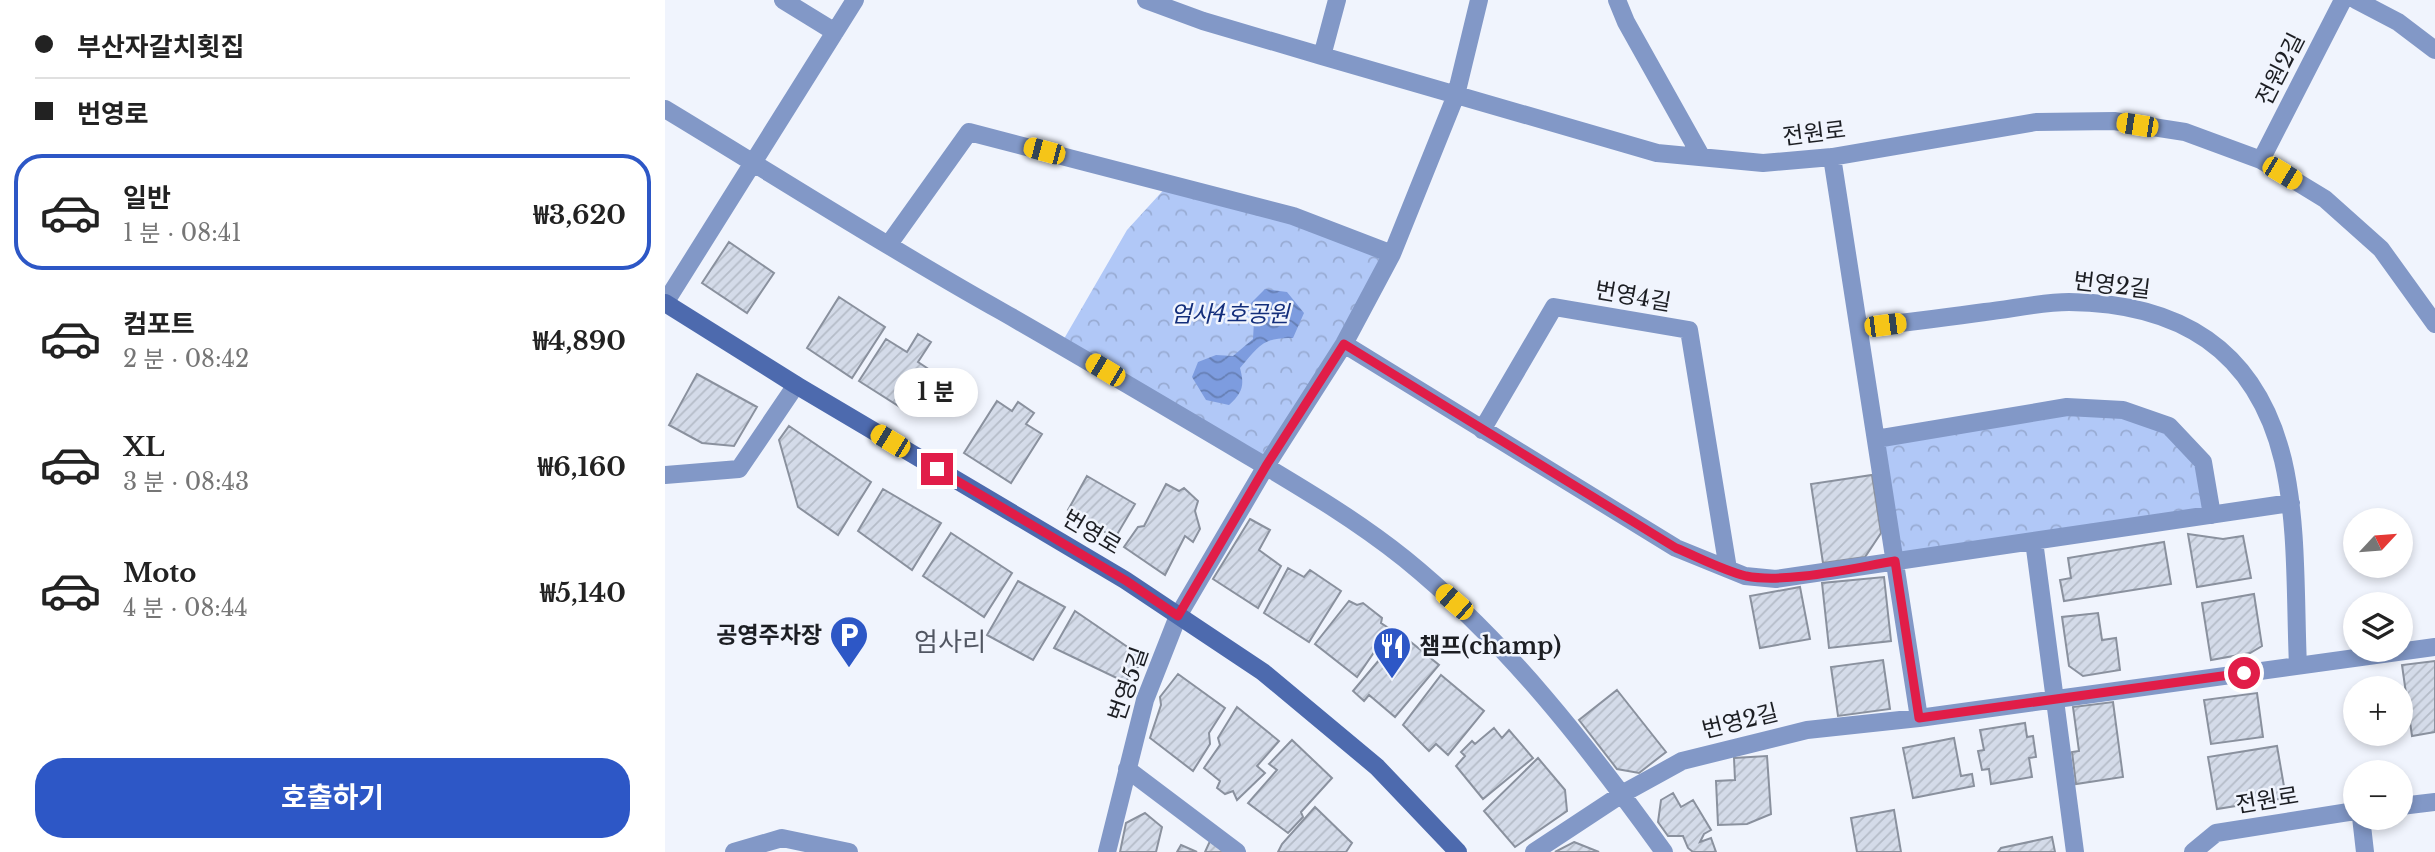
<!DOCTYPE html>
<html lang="ko">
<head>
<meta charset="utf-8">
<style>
  body { margin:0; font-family:"Libre Baskerville","Noto Sans KR",serif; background:#f2f2f2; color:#222; height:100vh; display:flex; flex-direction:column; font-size:26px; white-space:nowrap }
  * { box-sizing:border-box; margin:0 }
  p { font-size:23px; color:#767676 }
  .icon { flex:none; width:38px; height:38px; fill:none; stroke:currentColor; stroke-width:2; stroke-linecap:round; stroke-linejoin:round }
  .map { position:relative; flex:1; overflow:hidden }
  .drawer { display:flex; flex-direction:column; background:#fff; width:665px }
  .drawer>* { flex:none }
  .banner { display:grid; align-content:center; height:154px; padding:0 35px; background:#fff }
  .needle { width:46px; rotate:64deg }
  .fabs { position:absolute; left:1678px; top:508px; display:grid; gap:14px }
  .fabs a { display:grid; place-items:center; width:70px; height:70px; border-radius:50%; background:#fff; box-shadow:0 4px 10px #0003; font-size:35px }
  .end { position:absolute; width:32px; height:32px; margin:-16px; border:9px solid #e11d48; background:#fff; box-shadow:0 0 0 4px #fff }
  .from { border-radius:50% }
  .bubble { position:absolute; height:49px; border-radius:24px; background:#fff; box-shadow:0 4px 10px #0003; font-size:23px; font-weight:700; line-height:49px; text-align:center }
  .car { position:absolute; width:21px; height:42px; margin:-21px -10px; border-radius:9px; box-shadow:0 0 5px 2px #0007; background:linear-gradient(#f5c518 24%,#345 0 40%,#f5c518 0 76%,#345 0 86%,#f5c518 0) }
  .banner b { display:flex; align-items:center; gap:24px; height:66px; font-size:26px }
  .banner b+b { border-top:2px solid #e0e0e0 }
  .banner i { width:18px; height:18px; background:#222 }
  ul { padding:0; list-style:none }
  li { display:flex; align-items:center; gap:21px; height:116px; margin:0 14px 10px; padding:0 21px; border:4px solid transparent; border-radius:28px }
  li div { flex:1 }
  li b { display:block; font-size:26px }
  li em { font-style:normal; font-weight:700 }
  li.active { border-color:#2d57c6 }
  li>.icon { width:63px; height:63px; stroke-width:1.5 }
  .action { display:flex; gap:14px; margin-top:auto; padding:14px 35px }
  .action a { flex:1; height:80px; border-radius:28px; background:#2d57c6; color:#fff; font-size:28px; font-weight:700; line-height:80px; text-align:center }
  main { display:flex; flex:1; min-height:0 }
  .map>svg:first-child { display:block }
  .forest { fill:url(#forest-crowns) }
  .water { fill:url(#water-waves) }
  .building { fill:url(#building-hatch); stroke:#8a919e; stroke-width:2 }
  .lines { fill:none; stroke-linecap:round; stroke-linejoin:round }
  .street { stroke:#8298c7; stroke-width:18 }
  .secondary { stroke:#4d6aae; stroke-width:18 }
  .route { stroke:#e11d48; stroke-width:9 }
  .labels { text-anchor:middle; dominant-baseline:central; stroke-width:5; stroke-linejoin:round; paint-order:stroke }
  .street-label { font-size:23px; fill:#1c1e23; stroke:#f0f4fd }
  .park-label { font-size:23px; font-style:italic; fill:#132e7b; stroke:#f0f4fd }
  .poi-label { font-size:23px; font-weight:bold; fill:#1c1e23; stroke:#f0f4fd; text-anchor:end }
  .quarter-label { font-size:26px; fill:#515662; stroke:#f0f4fd }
</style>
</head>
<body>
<main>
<section class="drawer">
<div class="banner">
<b><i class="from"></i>부산자갈치횟집</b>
<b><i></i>번영로</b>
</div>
<ul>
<li class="active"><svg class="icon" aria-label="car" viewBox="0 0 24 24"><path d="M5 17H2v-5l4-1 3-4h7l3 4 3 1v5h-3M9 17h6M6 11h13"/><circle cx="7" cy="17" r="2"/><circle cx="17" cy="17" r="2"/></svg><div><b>일반</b><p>1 분 · 08:41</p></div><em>₩3,620</em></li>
<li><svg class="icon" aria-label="car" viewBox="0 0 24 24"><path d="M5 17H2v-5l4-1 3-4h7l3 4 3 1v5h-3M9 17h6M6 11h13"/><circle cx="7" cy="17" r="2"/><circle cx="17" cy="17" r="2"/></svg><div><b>컴포트</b><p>2 분 · 08:42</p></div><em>₩4,890</em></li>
<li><svg class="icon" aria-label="car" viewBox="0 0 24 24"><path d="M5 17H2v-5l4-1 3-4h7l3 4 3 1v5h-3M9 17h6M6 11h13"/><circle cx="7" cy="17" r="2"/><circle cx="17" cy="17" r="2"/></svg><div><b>XL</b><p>3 분 · 08:43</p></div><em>₩6,160</em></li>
<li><svg class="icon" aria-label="car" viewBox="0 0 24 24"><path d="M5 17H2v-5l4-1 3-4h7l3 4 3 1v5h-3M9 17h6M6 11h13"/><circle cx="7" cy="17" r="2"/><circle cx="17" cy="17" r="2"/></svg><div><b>Moto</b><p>4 분 · 08:44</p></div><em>₩5,140</em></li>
</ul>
<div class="action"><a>호출하기</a></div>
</section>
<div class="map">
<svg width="1770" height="852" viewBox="0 0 1770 852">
  <defs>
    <pattern id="forest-crowns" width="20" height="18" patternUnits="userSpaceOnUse" patternTransform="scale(1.75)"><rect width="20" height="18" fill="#b1c8f7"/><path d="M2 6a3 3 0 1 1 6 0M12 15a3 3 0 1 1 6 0" fill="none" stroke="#98abd3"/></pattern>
    <pattern id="water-waves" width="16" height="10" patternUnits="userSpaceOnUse" patternTransform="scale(1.75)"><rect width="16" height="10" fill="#7d9cdf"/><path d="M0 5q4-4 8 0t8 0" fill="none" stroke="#667fb4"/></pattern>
    <pattern id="building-hatch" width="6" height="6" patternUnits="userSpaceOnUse" patternTransform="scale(1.75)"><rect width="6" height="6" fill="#d4dbe9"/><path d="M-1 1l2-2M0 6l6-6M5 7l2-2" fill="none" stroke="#b5bcc8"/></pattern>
  </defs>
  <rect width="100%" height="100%" fill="#f0f4fd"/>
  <path class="forest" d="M504,184L727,254L603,463L396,344L462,230Z
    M1401,407L1504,426L1538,462L1547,515L1230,561L1211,439Z"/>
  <path class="water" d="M600,289L622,292L639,313L628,338C598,337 594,346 575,368C580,386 577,393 564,405L541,400L527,377L533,362L551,355L568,356L588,339L589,321L586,303Z"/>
  <path class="building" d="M64,242L109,273L82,313L37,283Z
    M174,297L220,327L187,378L142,348Z
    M253,334L266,342L253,362L268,372L243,412L194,381L221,339L242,352Z
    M32,374L92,407L69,446L37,443L4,425Z
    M332,401L347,411L353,402L369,413L361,424L377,434L346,483L299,453Z
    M124,426L206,482L173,535L133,507L114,440Z
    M1207,475L1216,533L1200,557L1158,563L1146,484Z
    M422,476L470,504L450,538L403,510Z
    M501,484L514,491L519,488L533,501L530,511L535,529L528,542L520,536L500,575L459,547L473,527L479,526Z
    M218,489L276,523L247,570L193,531Z
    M585,519L605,530L594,550L616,566L593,608L548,579Z
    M286,533L347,573L319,617L258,576Z
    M1523,534L1558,539L1578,536L1586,578L1532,587Z
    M1499,542L1506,584L1399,601L1395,580L1406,578L1403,558Z
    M623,568L639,577L645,570L676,591L644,642L599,613Z
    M1219,577L1226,641L1164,648L1157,583Z
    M353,581L400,607L368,660L322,635Z
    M1135,587L1145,639L1095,648L1085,596Z
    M1589,594L1597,646L1585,653L1546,660L1537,603Z
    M684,601L692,605L698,603L717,618L716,623L725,629L692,677L650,644Z
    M410,611L480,659L460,682L389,648Z
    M1433,613L1437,640L1451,638L1455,670L1418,676L1404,666L1397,617Z
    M736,634L774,665L730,717L704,695L699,701L688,691Z
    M1218,660L1225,709L1173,716L1166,667Z
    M1770,661V732L1747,736L1737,665Z
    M513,674L560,708L544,733L545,744L528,771L485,738L496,705L495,697Z
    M776,675L819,711L783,755L771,744L764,751L738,725Z
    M952,690L1001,752L974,773L952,769L914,720Z
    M1592,693L1598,737L1546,744L1539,700Z
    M1448,702L1458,777L1411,784L1407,752L1414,751L1408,707Z
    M572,707L614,741L592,766L600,773L572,800L568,791L560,794L552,788L555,781L539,768L555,745L553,738Z
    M1360,723L1362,737L1368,736L1371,757L1364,758L1367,777L1326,784L1324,769L1317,770L1313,751L1319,750L1315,730Z
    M829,728L837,738L844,730L868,758L818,799L791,766L800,756L796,752L807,741L810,744Z
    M1289,738L1296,776L1307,774L1309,786L1248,798L1238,748Z
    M627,740L667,778L636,812L638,817L623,833L583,803L612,770L604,764Z
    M1612,746L1621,798L1552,809L1543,757Z
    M1102,756L1106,814L1082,824L1053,825L1051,781L1070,780L1069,758Z
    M873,758L900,790L902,811L850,847L819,811Z
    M1008,793L1016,807L1028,800L1046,830L1039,834L1035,842L1046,838L1051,852H1028L1023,848L1018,836H1003L993,822L996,800Z
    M650,807L687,843L681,852H613L617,844Z
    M1229,810L1236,852H1192L1186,818Z
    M480,813L497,827L491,852H455L461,823Z
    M1387,837L1390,852H1333L1336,848Z
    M545,841L560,852H540Z
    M909,842L934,852H890Z
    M516,845L532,852H512Z"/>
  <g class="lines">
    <path class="street" d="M118,0L170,32
      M481,0L538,21L657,56L992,153L1098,163L1167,157L1371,122L1449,121L1520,132L1596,160L1660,199L1716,249L1770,324
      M952,0L961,22L1036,156
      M1691,0L1733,22L1770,50
      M657,56L672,0
      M0,109C111,176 223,248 336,311C413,355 489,400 565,445C625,481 685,515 740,559C842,642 922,745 999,852
      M1167,157L1254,718
      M1596,160L1678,0
      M224,244L304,132L628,216L727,254
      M0,303L190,0
      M1194,328C1236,323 1278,318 1320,312C1347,309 1377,302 1404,302C1514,303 1591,349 1618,460C1633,524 1630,600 1633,666
      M679,344L1011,548L1080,576L1111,579L1626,503
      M817,430L889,307L1024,330L1063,569
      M1211,439L1402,407L1458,410L1504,426L1538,462L1547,515
      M0,475L74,469L131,385
      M1369,541L1410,852
      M462,769L572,852
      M1736,806L1770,802
      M1696,817L1700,852
      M69,852L117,838L184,852
      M442,852L480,700L513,616L601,466L679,344L727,254L791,95L814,0
      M869,852L957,794L1017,761L1142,730L1254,718L1770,647
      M1528,852L1551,833L1690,811"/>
    <path class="secondary" d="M0,303L131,385L460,580L598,672L712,767L793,852"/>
  </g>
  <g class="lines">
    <path class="route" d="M272,469L460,580L513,616L601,466L679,344L1011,548C1033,557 1057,570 1081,576C1120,584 1188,568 1230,561L1254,718L1579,673"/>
  </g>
  <defs>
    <symbol id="parking-pin" viewBox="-11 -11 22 30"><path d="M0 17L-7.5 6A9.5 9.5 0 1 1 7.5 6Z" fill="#2d57c6" stroke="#f0f4fd"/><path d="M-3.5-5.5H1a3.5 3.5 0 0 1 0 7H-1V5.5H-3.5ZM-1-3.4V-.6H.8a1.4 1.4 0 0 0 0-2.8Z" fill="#fff"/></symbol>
    <symbol id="restaurant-pin" viewBox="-11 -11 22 30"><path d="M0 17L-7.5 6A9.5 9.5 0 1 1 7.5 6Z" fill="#2d57c6" stroke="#f0f4fd"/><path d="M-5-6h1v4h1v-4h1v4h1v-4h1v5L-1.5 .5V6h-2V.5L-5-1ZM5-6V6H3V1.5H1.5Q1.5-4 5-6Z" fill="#fff"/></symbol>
  </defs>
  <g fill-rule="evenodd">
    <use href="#parking-pin" x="162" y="613" width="44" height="60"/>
    <use href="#restaurant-pin" x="705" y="624" width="44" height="60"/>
  </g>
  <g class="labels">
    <g class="street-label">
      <text transform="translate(1615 69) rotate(-63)">전원2길</text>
      <text transform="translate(1149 133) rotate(-7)">전원로</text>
      <text transform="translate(1447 285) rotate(7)">번영2길</text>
      <text transform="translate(968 296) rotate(10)">번영4길</text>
      <text transform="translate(427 532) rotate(31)">번영로</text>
      <text transform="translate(463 684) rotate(-71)">번영5길</text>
      <text transform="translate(1075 721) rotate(-14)">번영2길</text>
      <text transform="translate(1602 800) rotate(-9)">전원로</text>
    </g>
    <g class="park-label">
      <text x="565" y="314">엄사4호공원</text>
    </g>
    <g class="poi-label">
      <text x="157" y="635">공영주차장</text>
      <text x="754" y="646" text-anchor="start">챔프(champ)</text>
    </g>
    <g class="quarter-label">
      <text x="285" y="642">엄사리</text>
    </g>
  </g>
</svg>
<div class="fabs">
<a><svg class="needle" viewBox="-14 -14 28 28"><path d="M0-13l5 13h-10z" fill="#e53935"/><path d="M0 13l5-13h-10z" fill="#767676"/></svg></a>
<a><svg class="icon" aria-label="layers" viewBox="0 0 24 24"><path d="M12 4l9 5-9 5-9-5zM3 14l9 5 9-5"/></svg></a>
<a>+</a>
<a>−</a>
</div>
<i class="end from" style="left:1579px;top:673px"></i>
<i class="end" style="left:272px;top:469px"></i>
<div class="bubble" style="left:229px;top:368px;width:84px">1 분</div>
<i class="car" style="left:1472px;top:125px;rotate:279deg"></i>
<i class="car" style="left:379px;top:151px;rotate:285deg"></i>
<i class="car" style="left:1617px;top:173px;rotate:121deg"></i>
<i class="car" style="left:1220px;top:325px;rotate:83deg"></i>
<i class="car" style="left:440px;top:370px;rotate:301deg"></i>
<i class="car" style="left:225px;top:441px;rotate:301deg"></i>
<i class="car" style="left:789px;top:602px;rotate:311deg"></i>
</div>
</main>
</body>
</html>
